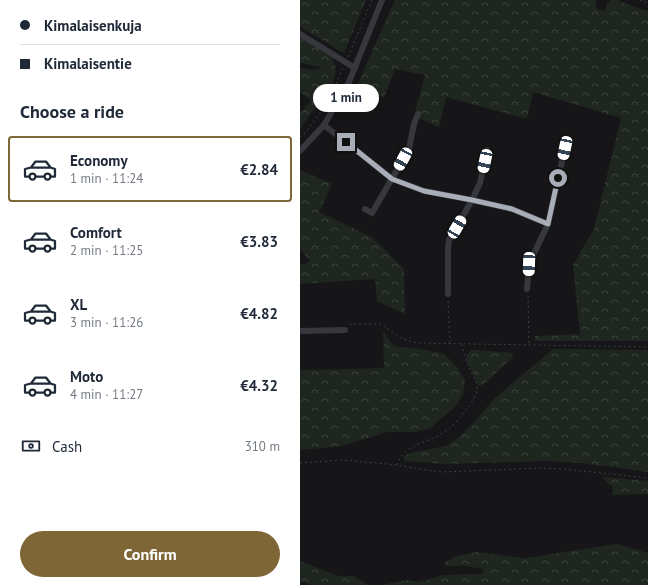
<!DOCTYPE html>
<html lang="en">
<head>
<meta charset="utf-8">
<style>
  body { margin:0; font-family:"PT Sans",sans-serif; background:#f6f6f7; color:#1f2937; height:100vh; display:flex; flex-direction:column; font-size:15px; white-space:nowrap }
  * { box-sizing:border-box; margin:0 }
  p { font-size:13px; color:#747a83 }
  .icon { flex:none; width:22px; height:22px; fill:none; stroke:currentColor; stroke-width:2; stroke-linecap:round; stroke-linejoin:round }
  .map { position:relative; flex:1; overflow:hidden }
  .details { display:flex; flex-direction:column; background:#fff; width:300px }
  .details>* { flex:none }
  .guide { display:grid; align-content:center; height:88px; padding:0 20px; background:#fff }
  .end { position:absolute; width:18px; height:18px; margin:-9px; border:5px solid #a8adb8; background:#111; box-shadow:0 0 0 2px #111 }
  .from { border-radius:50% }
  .bubble { position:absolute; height:28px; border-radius:14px; background:#fff; box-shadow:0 4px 16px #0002; font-size:13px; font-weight:800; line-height:28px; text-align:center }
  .car { position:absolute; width:12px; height:24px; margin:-12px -6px; border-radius:5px; box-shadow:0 0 3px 1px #0007; background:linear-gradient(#fff 24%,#345 0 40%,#fff 0 76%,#345 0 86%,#fff 0) }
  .guide b { display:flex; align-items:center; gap:14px; height:38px; font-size:15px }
  .guide b+b { border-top:1px solid #e0e1e3 }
  .guide i { width:10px; height:10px; background:#1f2937 }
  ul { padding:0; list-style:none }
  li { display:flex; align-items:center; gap:12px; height:66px; margin:0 8px 6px; padding:0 12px; border:2px solid transparent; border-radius:4px }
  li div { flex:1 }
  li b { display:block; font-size:15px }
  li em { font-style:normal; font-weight:800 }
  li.active { border-color:#7e6636 }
  li>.icon { width:36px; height:36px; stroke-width:1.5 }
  h2 { padding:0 20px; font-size:18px; line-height:48px }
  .pay { display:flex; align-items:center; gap:10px; height:44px; padding:0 20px; font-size:15px }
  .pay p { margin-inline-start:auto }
  .action { display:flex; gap:8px; margin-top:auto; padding:8px 20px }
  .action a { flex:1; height:46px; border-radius:24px; background:#7e6636; color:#fff; font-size:16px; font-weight:800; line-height:46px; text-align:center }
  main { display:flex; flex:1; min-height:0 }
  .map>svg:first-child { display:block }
  .forest { fill:url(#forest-crowns) }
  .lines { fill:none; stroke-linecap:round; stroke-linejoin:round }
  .path { stroke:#3d3f44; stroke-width:1; stroke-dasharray:2 3; stroke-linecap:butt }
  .minor { stroke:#37383d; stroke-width:6 }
  .route { stroke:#a8adb8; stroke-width:5 }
</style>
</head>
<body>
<main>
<section class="details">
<div class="guide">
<b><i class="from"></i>Kimalaisenkuja</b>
<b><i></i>Kimalaisentie</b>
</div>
<h2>Choose a ride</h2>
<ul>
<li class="active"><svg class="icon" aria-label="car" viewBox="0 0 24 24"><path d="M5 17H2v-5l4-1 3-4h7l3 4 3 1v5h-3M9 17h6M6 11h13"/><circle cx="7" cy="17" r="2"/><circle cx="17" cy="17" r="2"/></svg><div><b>Economy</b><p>1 min · 11:24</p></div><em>€2.84</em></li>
<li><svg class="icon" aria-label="car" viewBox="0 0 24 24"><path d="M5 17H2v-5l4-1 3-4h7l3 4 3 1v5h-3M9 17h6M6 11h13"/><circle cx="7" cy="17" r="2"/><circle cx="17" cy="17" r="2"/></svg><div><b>Comfort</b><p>2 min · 11:25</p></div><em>€3.83</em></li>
<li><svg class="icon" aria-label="car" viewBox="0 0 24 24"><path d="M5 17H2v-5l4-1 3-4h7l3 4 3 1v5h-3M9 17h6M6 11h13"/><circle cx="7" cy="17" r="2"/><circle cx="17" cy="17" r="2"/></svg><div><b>XL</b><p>3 min · 11:26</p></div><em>€4.82</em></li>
<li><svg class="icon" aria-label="car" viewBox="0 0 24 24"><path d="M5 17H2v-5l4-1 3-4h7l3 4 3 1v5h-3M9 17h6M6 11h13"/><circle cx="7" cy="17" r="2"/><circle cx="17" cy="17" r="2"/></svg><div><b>Moto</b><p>4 min · 11:27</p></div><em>€4.32</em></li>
</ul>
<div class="pay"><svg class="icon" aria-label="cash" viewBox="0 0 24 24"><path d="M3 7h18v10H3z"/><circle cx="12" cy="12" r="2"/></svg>Cash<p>310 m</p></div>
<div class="action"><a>Confirm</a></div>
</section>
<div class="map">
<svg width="348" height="585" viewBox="0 0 348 585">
  <defs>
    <pattern id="forest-crowns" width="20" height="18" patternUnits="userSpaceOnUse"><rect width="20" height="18" fill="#1e261f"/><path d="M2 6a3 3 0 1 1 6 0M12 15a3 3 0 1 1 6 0" fill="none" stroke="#3c433d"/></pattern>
  </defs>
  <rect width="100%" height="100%" fill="#161618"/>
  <path class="forest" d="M0,0H66L44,53L0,27Z
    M95,0H297L295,5L297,9L304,11L310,0H318L328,5L348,11V341H235V336L280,334L273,265L294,229L321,118L233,92L227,119L146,97L139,127L114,116L125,75L95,69L84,98L58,83Z
    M0,37L32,57L36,68L35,75L33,82L29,88L0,129V113L11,101L0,92V68C7,69 16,72 22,67L0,63Z
    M0,170L32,184L19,212L72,237L104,269L105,314L77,301L75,279L0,284V264H5L10,261L0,249Z
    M83,331L92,344L98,347L113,348L143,353L158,368L165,380L163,394L156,406L129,429L115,432H87L42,446L0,450V370L84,368Z
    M253,349L348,350V472L283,463L246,461L147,464L105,461L103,457L110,453L145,446L151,443L160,436L173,423L193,400Z
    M171,350H177L213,353L211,359L184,384L179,386L166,360L167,354Z
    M303,477L348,481V494L311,495L313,492L312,486L307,483Z
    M317,544L348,553V585H81L107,580L120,582L143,575L183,574V569L166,566H145L144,563L156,556L177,552L225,558Z
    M0,561L38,576H54L67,585H11L0,581Z"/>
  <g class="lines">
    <path class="path" d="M340,0L348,3
      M48,57L72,0
      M0,137L5,133L29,101L43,67
      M228,296L229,344
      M148,301L150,343
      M50,325V324H81L102,339L117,343L348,347
      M0,463L43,460L97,465L120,469L143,472L239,468L264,469L348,478
      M97,465C104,444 125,444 141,434C152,428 161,417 169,406C172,401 176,396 177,390C178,383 173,376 170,370C166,362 163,352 162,344"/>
    <path class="minor" d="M0,34L55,68
      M24,125L92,179L124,191L172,200L212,209L248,224L229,264L227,289
      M0,151L24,125L49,82L82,0
      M65,209L72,213L109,149L114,124L118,114
      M248,224L265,148
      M148,294V248L149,240L172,200L180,183L187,150
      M0,331L45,330"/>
  </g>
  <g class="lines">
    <path class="route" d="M46,142L92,179L124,191L172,200L212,209L248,224L258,178"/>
  </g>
</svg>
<i class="end from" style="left:258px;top:178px"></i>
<i class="end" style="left:46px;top:142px"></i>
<div class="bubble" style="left:13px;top:84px;width:66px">1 min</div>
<i class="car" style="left:265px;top:148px;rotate:192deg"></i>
<i class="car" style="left:103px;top:159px;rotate:209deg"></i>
<i class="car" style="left:185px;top:161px;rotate:192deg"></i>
<i class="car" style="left:157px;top:227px;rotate:30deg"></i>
<i class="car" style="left:229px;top:264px;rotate:182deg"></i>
</div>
</main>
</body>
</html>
